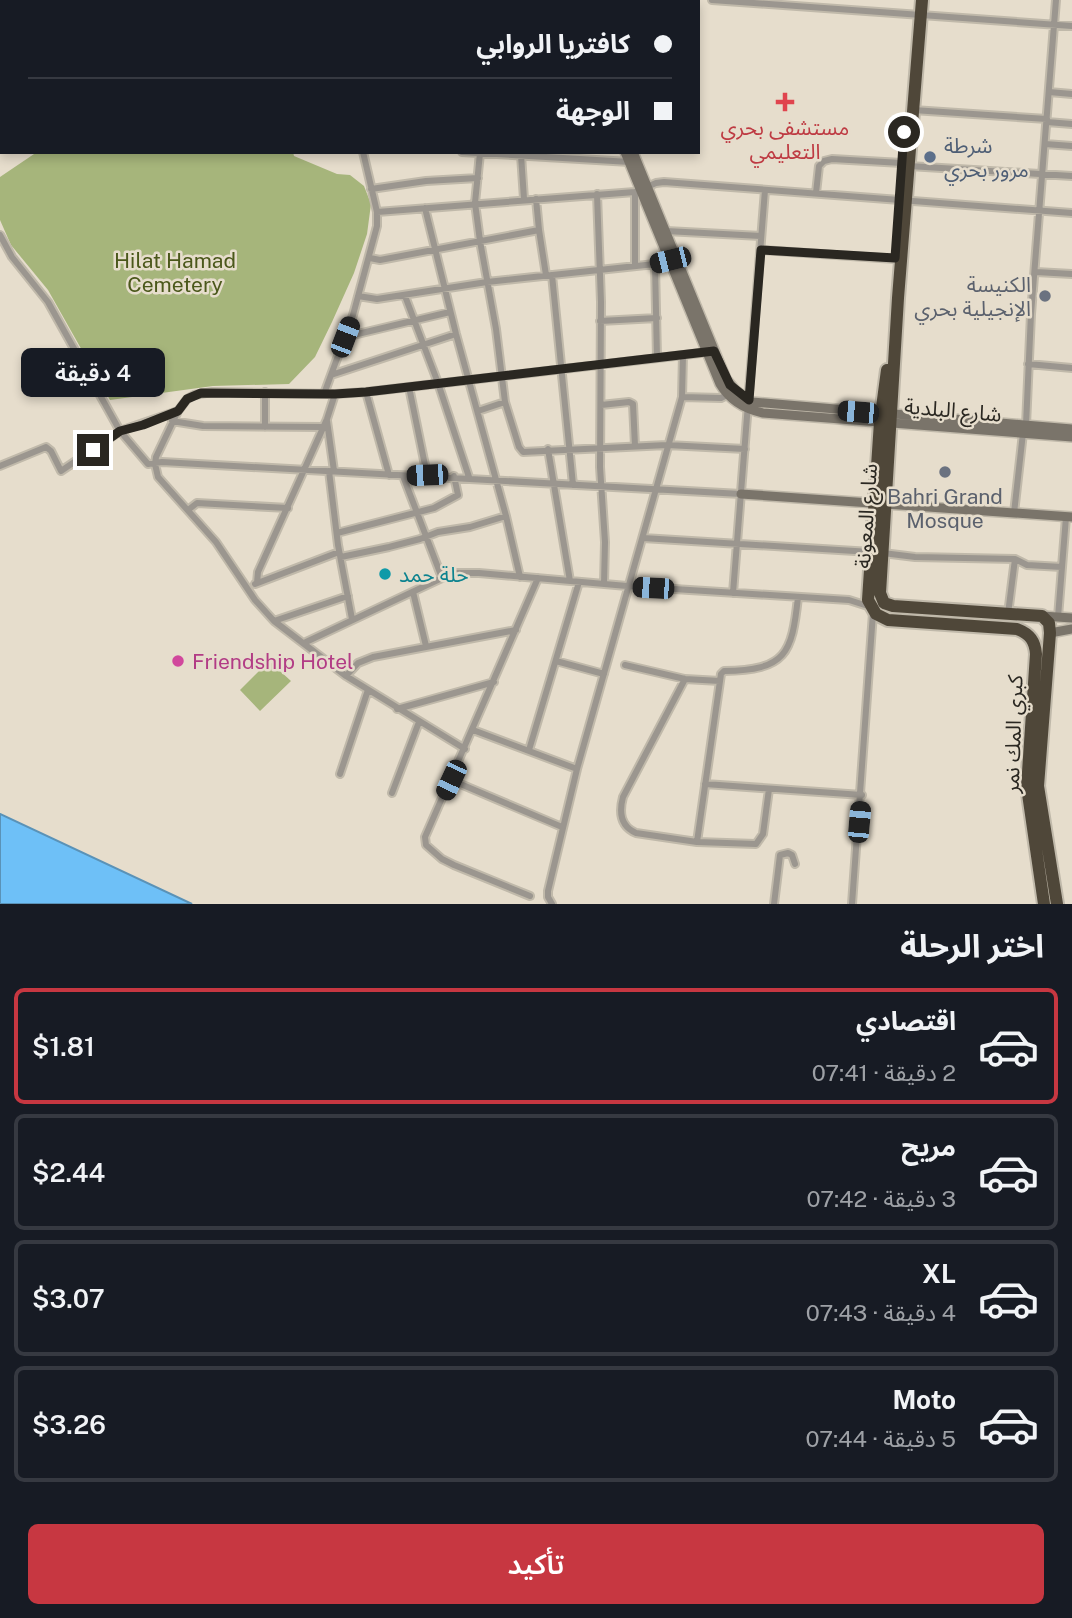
<!DOCTYPE html>
<html lang="ar">
<head>
<meta charset="utf-8">
<style>
  body { margin:0; font-family:"Public Sans","Noto Sans Arabic",sans-serif; background:#20242c; color:#f1f3f6; direction:rtl; height:100vh; display:flex; flex-direction:column; font-size:26px; white-space:nowrap }
  * { box-sizing:border-box; margin:0 }
  p { font-size:23px; color:#9ea1a6 }
  .icon { flex:none; width:38px; height:38px; fill:none; stroke:currentColor; stroke-width:2; stroke-linecap:round; stroke-linejoin:round }
  .map { position:relative; height:904px; overflow:hidden; direction:ltr }
  .panel { display:flex; flex-direction:column; background:#171b24; flex:1 }
  .panel>* { flex:none }
  .top-card { position:absolute; left:0px; top:0px; width:700px; height:154px; box-shadow:0 4px 10px #0003; direction:rtl; display:grid; align-content:center; height:154px; padding:0 28px; background:#171b24 }
  .end { position:absolute; width:32px; height:32px; margin:-16px; border:9px solid #2a2721; background:#fff; box-shadow:0 0 0 4px #fff }
  .from { border-radius:50% }
  .bubble { position:absolute; height:49px; border-radius:10px; background:#171b24; box-shadow:0 4px 10px #0003; font-size:23px; font-weight:600; line-height:49px; text-align:center; direction:rtl }
  .car { position:absolute; width:21px; height:42px; margin:-21px -10px; border-radius:9px; box-shadow:0 0 5px 2px #0007; background:linear-gradient(#222 24%,#8ab4d8 0 40%,#222 0 76%,#8ab4d8 0 86%,#222 0) }
  .top-card b { display:flex; align-items:center; gap:24px; height:66px; font-size:26px }
  .top-card b+b { border-top:2px solid #363941 }
  .top-card i { width:18px; height:18px; background:#f1f3f6 }
  ul { padding:0; list-style:none }
  li { display:flex; align-items:center; gap:21px; height:116px; margin:0 14px 10px; padding:0 14px; border:4px solid #363941; border-radius:10px }
  li div { flex:1 }
  li b { display:block; font-size:26px }
  li em { font-style:normal; font-weight:600 }
  li.active { border-color:#c73741 }
  li>.icon { width:63px; height:63px; stroke-width:1.5 }
  h2 { padding:0 28px; font-size:32px; line-height:84px }
  .cta { display:flex; gap:14px; margin-top:auto; padding:14px 28px }
  .cta a { flex:1; height:80px; border-radius:10px; background:#c73741; color:#fff; font-size:28px; font-weight:600; line-height:80px; text-align:center }
  .map>svg:first-child { display:block }
  .green { fill:#a6b57b }
  .water { fill:#6ec0f7; stroke:#5a92b7; stroke-width:2 }
  .lines { fill:none; stroke-linecap:round; stroke-linejoin:round }
  .stream { stroke:#5a92b7; stroke-width:2 }
  .street-casing { stroke:#c0b9aa; stroke-width:10 }
  .secondary-casing { stroke:#c0b9aa; stroke-width:12 }
  .highway-casing { stroke:#c0b9aa; stroke-width:16 }
  .street { stroke:#9b968f; stroke-width:6 }
  .secondary { stroke:#7a746a; stroke-width:9 }
  .highway { stroke:#4f4739; stroke-width:12 }
  .route { stroke:#2a2721; stroke-width:9 }
  .health-dot { fill:#e0444e; stroke:#e6ddcc; stroke-width:2.5 }
  .service-dot { fill:#5c6f8a; stroke:#e6ddcc; stroke-width:2.5 }
  .worship-dot { fill:#6b7280; stroke:#e6ddcc; stroke-width:2.5 }
  .culture-dot { fill:#0f9aa8; stroke:#e6ddcc; stroke-width:2.5 }
  .hotel-dot { fill:#d1479c; stroke:#e6ddcc; stroke-width:2.5 }
  .labels { text-anchor:middle; dominant-baseline:central; stroke-width:5; stroke-linejoin:round; paint-order:stroke }
  .health-label { font-size:21px; fill:#be3a42; stroke:#e6ddcc }
  .service-label { font-size:21px; fill:#4e5e75; stroke:#e6ddcc; text-anchor:start }
  .park-label { font-size:21px; fill:#4b581b; stroke:#e6ddcc }
  .worship-label { font-size:21px; fill:#5b616d; stroke:#e6ddcc; text-anchor:end }
  .street-label { font-size:21px; fill:#2a2721; stroke:#e6ddcc }
  .culture-label { font-size:21px; fill:#0d838f; stroke:#e6ddcc; text-anchor:start }
  .hotel-label { font-size:21px; fill:#b23c85; stroke:#e6ddcc; text-anchor:start }
</style>
</head>
<body>
<div class="map">
<svg width="1072" height="904" viewBox="0 0 1072 904">
  <rect width="100%" height="100%" fill="#e6ddcc"/>
  <path class="green" d="M37,152H293L294,156L337,174L350,175L364,186L371,204L367,234L354,273L332,322L315,357L289,384L213,386L110,400L48,290L11,245L0,220V177Z
    M269,661L291,681L260,711L240,690Z"/>
  <path class="water" d="M0,814L192,904H0Z"/>
  <g class="lines">
    <path class="stream" d="M551,0L552,2"/>
    <defs>
      <path id="street" d="M113,0L114,2
        M173,0V2
        M216,0L217,2
        M712,0L1072,26
        M359,2V0
        M489,2V0
        M1049,92L1072,94
        M913,110L1047,119
        M1047,122L1072,124
        M1045,144L1072,146
        M462,152L630,162
        M480,153L475,203L480,241L496,329L505,402L519,447L523,452L667,445L745,449
        M521,155L524,199
        M909,166L1072,176
        M371,189L426,181L478,178
        M635,192V265
        M816,193L819,166L824,161L832,159L902,163
        M597,194L601,302L600,467L605,542L604,584
        M425,208L456,334L506,516L520,577
        M377,212L635,192L656,183L664,182L1072,213
        M539,230L546,275
        M666,231L761,236
        M0,235L12,257L48,302L120,431L148,464L162,462C355,471 548,482 741,494
        M761,250L895,259
        M370,258L380,260L539,230L536,199
        M655,264L657,358
        M1036,272L1072,274
        M552,275L573,485
        M358,296L377,299L487,282L655,264L670,260
        M405,296L438,383L469,477
        M600,321L657,318
        M345,337L450,312
        M1028,364L1072,368
        M331,375L456,334
        M409,387L427,475
        M366,392L389,475
        M324,394L353,315L377,226V212L363,152
        M682,397L721,398L731,393
        M601,405L629,402L633,404L635,446
        M478,411L505,402
        M172,421L203,426L323,427
        M327,421L334,471
        M1026,425L1031,314L1056,0
        M265,427V392
        M548,449L570,581
        M0,466L46,447L51,451L61,471L120,431L178,411
        M329,471L338,545L352,619
        M403,476L442,578
        M188,510L197,503L288,508
        M1014,513L1023,433
        M337,533L434,508L458,495L454,476
        M643,538L871,552
        M883,553L915,557L1015,559L1027,565L1062,567L1066,517
        M341,557L389,547L420,539L438,532L470,527L506,516
        M257,583L258,572L327,419L335,394
        M255,584L339,552
        M413,592L426,646
        M733,593L765,190
        M1008,614L1015,559
        M1058,617L1062,567
        M274,621L348,596
        M306,642L442,578L457,573H479L627,586L849,600L871,607
        M556,661L604,674
        M625,665L685,679L720,681
        M346,676L358,663L373,657L516,630
        M685,679L623,797C619,812 620,826 636,833L697,842L756,844L763,834L769,789
        M397,709L494,682
        M473,730L577,769
        M465,749L346,676L274,621L255,600L216,542L158,477L155,464L156,457L178,411L187,399L194,395L212,392L335,394L366,392L709,352
        M529,750L579,582
        M340,774L368,690
        M451,780L562,827
        M705,784L862,795
        M392,793L419,722
        M697,842L721,674L724,671C786,670 792,654 798,597
        M530,896L454,865L442,859L426,845L425,837L538,578
        M552,904L548,897V891L577,769L682,397L683,355
        M774,904L780,855L788,853L792,855L795,864
        M852,904L873,613"/>
      <path id="secondary" d="M556,0L557,2
        M625,152L720,384C730,401 744,409 763,413L1072,437
        M633,152L726,379L736,391L752,402L1072,429
        M741,494L1072,517
        M1042,616L1072,618
        M1050,633L1072,629"/>
      <path id="highway" d="M922,0L898,298L880,593L884,603L893,606L1042,616L1049,623L1050,633L1038,786L1057,904
        M887,370L880,422L868,600L876,614L888,620L1017,629C1030,634 1035,641 1036,654L1027,787L1044,904"/>
    </defs>
    <use href="#street" class="street-casing"/>
    <use href="#secondary" class="secondary-casing"/>
    <use href="#highway" class="highway-casing"/>
    <use href="#street" class="street"/>
    <use href="#secondary" class="secondary"/>
    <use href="#highway" class="highway"/>
  </g>
  <g class="lines">
    <path class="route" d="M93,450L120,431L143,425L178,411L187,399L201,393L335,394L366,392L714,351L730,385L749,400L761,250L895,258L904,132"/>
  </g>
  <path class="health-dot" d="M781.5 91.5h7v7h7v7h-7v7h-7v-7h-7v-7h7z"/>
  <circle class="service-dot" cx="930" cy="157" r="7"/>
  <g class="worship-dot">
    <circle cx="1045" cy="296" r="7"/>
    <circle cx="945" cy="472" r="7"/>
  </g>
  <circle class="culture-dot" cx="385" cy="574" r="7"/>
  <circle class="hotel-dot" cx="178" cy="661" r="7"/>
  <g class="labels">
    <g class="health-label">
      <text x="785" y="127">مستشفى بحري<tspan x="785" dy="24">التعليمي</tspan></text>
    </g>
    <g class="service-label">
      <text x="944" y="145">شرطة<tspan x="944" dy="24">مرور بحري</tspan></text>
    </g>
    <g class="park-label">
      <text x="175" y="260">Hilat Hamad<tspan x="175" dy="24">Cemetery</tspan></text>
    </g>
    <g class="worship-label">
      <text x="1031" y="284">الكنيسة<tspan x="1031" dy="24">الإنجيلية بحري</tspan></text>
      <text x="945" y="496" text-anchor="middle">Bahri Grand<tspan x="945" dy="24">Mosque</tspan></text>
    </g>
    <g class="street-label">
      <text transform="translate(953 410) rotate(5)">شارع البلدية</text>
      <text transform="translate(866 516) rotate(-86)">شارع المعونة</text>
      <text transform="translate(1013 734) rotate(-88)">كبري المك نمر</text>
    </g>
    <g class="culture-label">
      <text x="399" y="574">حلة حمد</text>
    </g>
    <g class="hotel-label">
      <text x="192" y="661">Friendship Hotel</text>
    </g>
  </g>
</svg>
<i class="end from" style="left:904px;top:132px"></i>
<i class="end" style="left:93px;top:450px"></i>
<div class="bubble" style="left:21px;top:348px;width:144px">4 دقيقة</div>
<i class="car" style="left:670px;top:260px;rotate:256deg"></i>
<i class="car" style="left:345px;top:337px;rotate:21deg"></i>
<i class="car" style="left:858px;top:412px;rotate:275deg"></i>
<i class="car" style="left:427px;top:475px;rotate:268deg"></i>
<i class="car" style="left:653px;top:588px;rotate:273deg"></i>
<i class="car" style="left:451px;top:780px;rotate:205deg"></i>
<i class="car" style="left:859px;top:822px;rotate:5deg"></i>
<div class="top-card">
<b><i class="from"></i>كافتريا الروابي</b>
<b><i></i>الوجهة</b>
</div>
</div>
<section class="panel">
<h2>اختر الرحلة</h2>
<ul>
<li class="active"><svg class="icon" aria-label="car" viewBox="0 0 24 24"><path d="M5 17H2v-5l4-1 3-4h7l3 4 3 1v5h-3M9 17h6M6 11h13"/><circle cx="7" cy="17" r="2"/><circle cx="17" cy="17" r="2"/></svg><div><b>اقتصادي</b><p>2 دقيقة · 07:41</p></div><em>$1.81</em></li>
<li><svg class="icon" aria-label="car" viewBox="0 0 24 24"><path d="M5 17H2v-5l4-1 3-4h7l3 4 3 1v5h-3M9 17h6M6 11h13"/><circle cx="7" cy="17" r="2"/><circle cx="17" cy="17" r="2"/></svg><div><b>مريح</b><p>3 دقيقة · 07:42</p></div><em>$2.44</em></li>
<li><svg class="icon" aria-label="car" viewBox="0 0 24 24"><path d="M5 17H2v-5l4-1 3-4h7l3 4 3 1v5h-3M9 17h6M6 11h13"/><circle cx="7" cy="17" r="2"/><circle cx="17" cy="17" r="2"/></svg><div><b>XL</b><p>4 دقيقة · 07:43</p></div><em>$3.07</em></li>
<li><svg class="icon" aria-label="car" viewBox="0 0 24 24"><path d="M5 17H2v-5l4-1 3-4h7l3 4 3 1v5h-3M9 17h6M6 11h13"/><circle cx="7" cy="17" r="2"/><circle cx="17" cy="17" r="2"/></svg><div><b>Moto</b><p>5 دقيقة · 07:44</p></div><em>$3.26</em></li>
</ul>
<div class="cta"><a>تأكيد</a></div>
</section>
</body>
</html>
